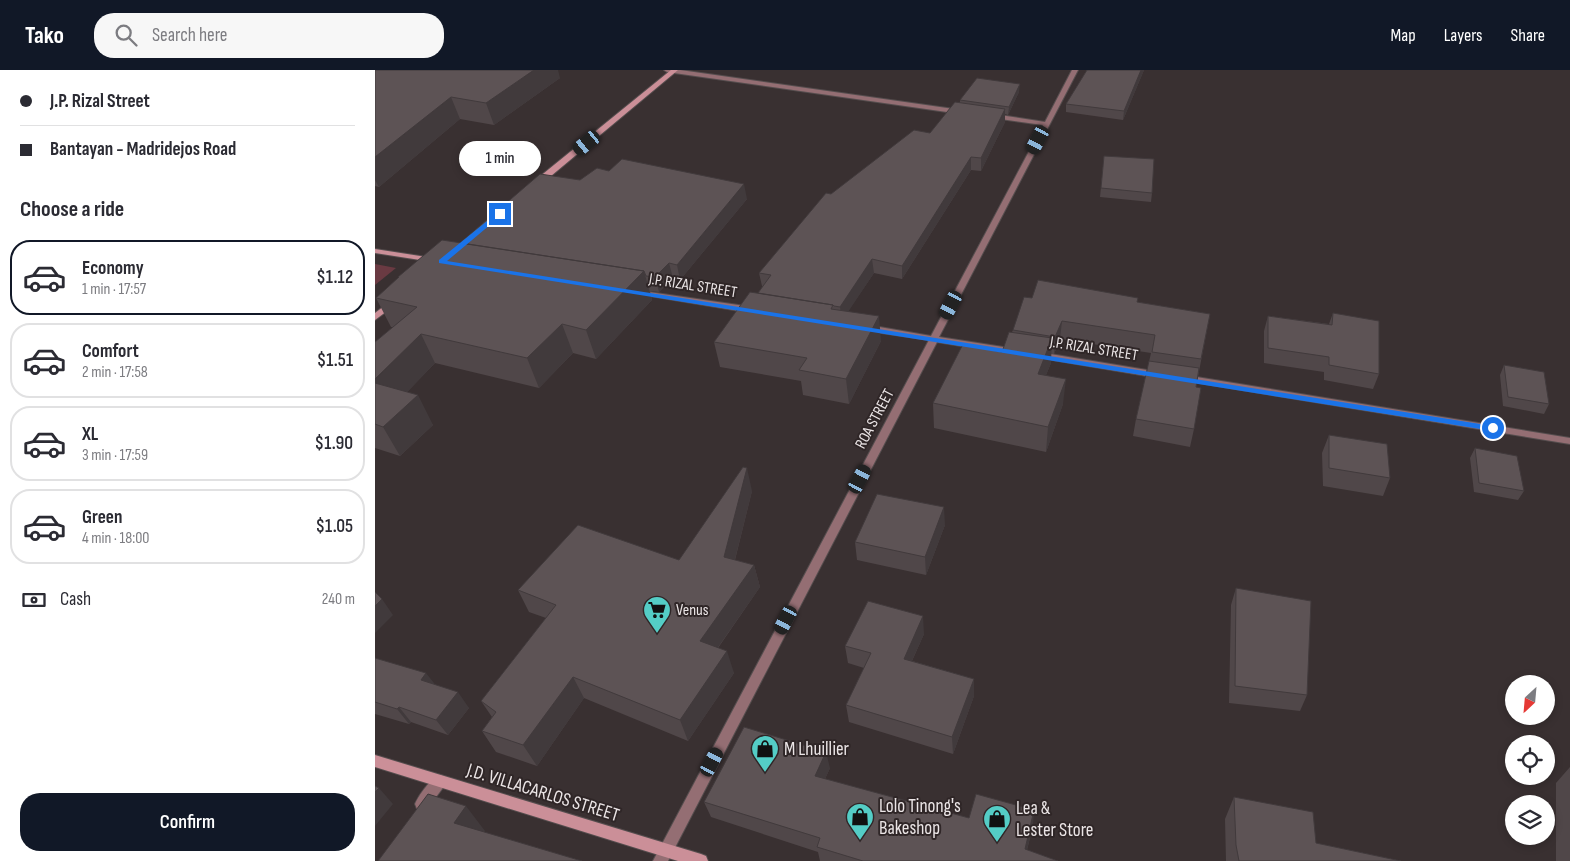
<!DOCTYPE html>
<html lang="en">
<head>
<meta charset="utf-8">
<style>
  body { margin:0; font-family:"Sofia Sans Condensed",sans-serif; background:#f7f7f7; color:#2b2b33; height:100vh; display:flex; flex-direction:column; font-size:19px; white-space:nowrap }
  * { box-sizing:border-box; margin:0 }
  p { font-size:16px; color:#7c7c81 }
  .icon { flex:none; width:28px; height:28px; fill:none; stroke:currentColor; stroke-width:2; stroke-linecap:round; stroke-linejoin:round }
  .map { position:relative; flex:1; overflow:hidden }
  .sheet { display:flex; flex-direction:column; background:#fff; width:375px }
  .sheet>* { flex:none }
  .guide { display:grid; align-content:center; height:110px; padding:0 20px; background:#fff }
  .needle { width:32px; rotate:206deg }
  .tools { position:absolute; left:1130px; top:605px; display:grid; gap:10px }
  .tools a { display:grid; place-items:center; width:50px; height:50px; border-radius:50%; background:#fff; box-shadow:0 2px 8px #0003; font-size:25px }
  .end { position:absolute; width:22px; height:22px; margin:-11px; border:6px solid #1a73e8; background:#fff; box-shadow:0 0 0 2px #fff }
  .from { border-radius:50% }
  .bubble { position:absolute; height:35px; border-radius:18px; background:#fff; box-shadow:0 2px 8px #0003; font-size:16px; font-weight:600; line-height:35px; text-align:center }
  .car { position:absolute; width:15px; height:30px; margin:-15px -8px; border-radius:6px; box-shadow:0 0 4px 1px #0007; background:linear-gradient(#222 24%,#8ab4d8 0 40%,#222 0 76%,#8ab4d8 0 86%,#222 0) }
  .guide b { display:flex; align-items:center; gap:18px; height:48px; font-size:19px }
  .guide b+b { border-top:1px solid #e1e1e2 }
  .guide i { width:12px; height:12px; background:#2b2b33 }
  ul { padding:0; list-style:none }
  li { display:flex; align-items:center; gap:15px; height:75px; margin:0 10px 8px; padding:0 10px; border:2px solid #e1e1e2; border-radius:20px }
  li div { flex:1 }
  li b { display:block; font-size:19px }
  li em { font-style:normal; font-weight:600 }
  li.selected { border-color:#111827 }
  li>.icon { width:45px; height:45px; stroke-width:1.5 }
  h2 { padding:0 20px; font-size:22px; line-height:60px }
  .pay { display:flex; align-items:center; gap:12px; height:55px; padding:0 20px; font-size:19px }
  .pay p { margin-inline-start:auto }
  .cta { display:flex; gap:10px; margin-top:auto; padding:10px 20px }
  .cta a { flex:1; height:58px; border-radius:20px; background:#111827; color:#fff; font-size:20px; font-weight:600; line-height:58px; text-align:center }
  header { display:flex; align-items:center; gap:30px; box-sizing:border-box; height:70px; padding:0 25px; background:#111827; color:#fff }
  header strong { font-size:24px }
  nav { display:flex; gap:28px; margin-inline-start:auto; font-size:18px }
  .search { width:350px; height:45px; background:#f7f7f7; display:flex; align-items:center; gap:12px; box-sizing:border-box; padding:0 18px; border-radius:20px; color:#7c7c81; font-size:19px }
  main { display:flex; flex:1; min-height:0 }
  .map>svg:first-child { display:block }
  .green { fill:#6a3a42 }
  .lines { fill:none; stroke-linecap:round; stroke-linejoin:round }
  .street-casing { stroke:#554d4e; stroke-width:2 }
  .secondary-casing { stroke:#554d4e; stroke-width:2 }
  .street { fill:#946e73; fill-rule:evenodd }
  .secondary { fill:#cb8f98; fill-rule:evenodd }
  .wall { fill:#504749 }
  .shaded-wall { fill:#413a3c }
  .building { fill:#5d5355; stroke:#413a3c }
  .route { fill:#1a73e8 }
  .labels { text-anchor:middle; dominant-baseline:central; stroke-width:4; stroke-linejoin:round; paint-order:stroke }
  .street-label { font-size:16px; fill:#ebe5e6; stroke:#2f2627 }
  .poi-label { font-size:16px; fill:#ebe5e6; stroke:#2f2627; text-anchor:start }
  .near-poi-label { font-size:19px; fill:#ebe5e6; stroke:#2f2627; text-anchor:start }
  .near-street-label { font-size:19px; fill:#ebe5e6; stroke:#2f2627 }
</style>
</head>
<body>
<header>
<strong>Tako</strong>
<div class="search"><svg class="icon" aria-label="search" viewBox="0 0 24 24"><circle cx="10" cy="10" r="6"/><path d="M15 15l6 6"/></svg>Search here</div>
<nav><a>Map</a><a>Layers</a><a>Share</a></nav>
</header>
<main>
<section class="sheet">
<div class="guide">
<b><i class="from"></i>J.P. Rizal Street</b>
<b><i></i>Bantayan - Madridejos Road</b>
</div>
<h2>Choose a ride</h2>
<ul>
<li class="selected"><svg class="icon" aria-label="car" viewBox="0 0 24 24"><path d="M5 17H2v-5l4-1 3-4h7l3 4 3 1v5h-3M9 17h6M6 11h13"/><circle cx="7" cy="17" r="2"/><circle cx="17" cy="17" r="2"/></svg><div><b>Economy</b><p>1 min · 17:57</p></div><em>$1.12</em></li>
<li><svg class="icon" aria-label="car" viewBox="0 0 24 24"><path d="M5 17H2v-5l4-1 3-4h7l3 4 3 1v5h-3M9 17h6M6 11h13"/><circle cx="7" cy="17" r="2"/><circle cx="17" cy="17" r="2"/></svg><div><b>Comfort</b><p>2 min · 17:58</p></div><em>$1.51</em></li>
<li><svg class="icon" aria-label="car" viewBox="0 0 24 24"><path d="M5 17H2v-5l4-1 3-4h7l3 4 3 1v5h-3M9 17h6M6 11h13"/><circle cx="7" cy="17" r="2"/><circle cx="17" cy="17" r="2"/></svg><div><b>XL</b><p>3 min · 17:59</p></div><em>$1.90</em></li>
<li><svg class="icon" aria-label="car" viewBox="0 0 24 24"><path d="M5 17H2v-5l4-1 3-4h7l3 4 3 1v5h-3M9 17h6M6 11h13"/><circle cx="7" cy="17" r="2"/><circle cx="17" cy="17" r="2"/></svg><div><b>Green</b><p>4 min · 18:00</p></div><em>$1.05</em></li>
</ul>
<div class="pay"><svg class="icon" aria-label="cash" viewBox="0 0 24 24"><path d="M3 7h18v10H3z"/><circle cx="12" cy="12" r="2"/></svg>Cash<p>240 m</p></div>
<div class="cta"><a>Confirm</a></div>
</section>
<div class="map">
<svg width="1195" height="791" viewBox="0 0 1195 791">
  <rect width="100%" height="100%" fill="#393031"/>
  <path class="green" d="M0,194L21,198L0,215Z"/>
  <g class="lines">
    <defs>
      <path id="street" d="M289,0H305L586,40L589,42L586,44L292,2Z
        M697,0H703L564,267L641,279L645,282L641,285L562,272L293,791H278L554,270L493,261L489,258L493,255L556,266L668,55L618,48L615,46L618,44L670,52Z
        M260,220L377,237L381,240L377,243L263,224L259,222Z
        M663,282L784,302L789,305L784,308L660,287L659,285Z
        M809,305L1195,368V374L806,310L804,308Z
        M65,705L70,707L72,711L70,715L52,739L47,740L42,739L40,734C44,725 55,709 65,705Z"/>
      <path id="secondary" d="M296,0H303L164,116H158V112Z
        M0,179L58,188L62,190L58,192L0,183Z
        M17,230L21,233L20,235L0,250V243Z
        M0,685L326,784L331,786L333,791H303L0,697Z"/>
    </defs>
    <use href="#street" class="street-casing"/>
    <use href="#secondary" class="secondary-casing"/>
    <use href="#street" class="street"/>
    <use href="#secondary" class="secondary"/>
  </g>
  <path class="wall" d="M0,0L185,8L119,55L85,49L4,117L0,116Z
    M712,0H769L748,50L691,42V34Z
    M644,22L633,45L630,44V52L606,101L596,100L527,209L499,203L473,241L506,271L474,334L428,325L426,311L345,297L339,272L383,223L388,216H387L384,203L456,124L555,63L585,33V30Z
    M729,86L777,123L776,132L725,127Z
    M205,110L372,129L305,210L298,208L284,222L275,221L277,230L221,289L198,283L164,318L60,293L32,322L58,355L25,386L0,378V272L18,257H16L1,228L23,208V207L85,173Z
    M657,228H763L762,232L835,244L821,317L819,359L815,377L758,366L761,349L776,283L685,269L679,284H676V293L671,305L688,334L671,382L559,358L558,333L627,282L638,260Z
    M958,243L1004,304L998,319L949,310V302L889,293V261L893,246L954,254Z
    M1129,295L1174,334L1169,344L1128,336L1125,305Z
    M954,365L1015,408L1008,426L948,416L947,383Z
    M1100,378L1149,421L1143,430L1099,422L1095,388Z
    M377,421L360,490L379,495L385,517L343,578L359,603L313,671L209,628L162,696L121,682L107,661L117,647L106,631L171,548L154,542L143,520L304,490Z
    M570,455L551,505L482,490L480,472Z
    M861,518L932,625L925,641L854,633L856,535Z
    M549,564L537,591L599,609V626L578,684L474,652L471,635L489,598L473,593L470,576Z
    M0,588L60,615L94,638L73,665L36,652L34,654L0,644Z
    M1195,697V791H1181V713Z
    M455,698L450,709L594,748L658,756L652,780L683,791H445L443,782L336,747L329,732Z
    M859,727L941,773L1026,791H851L850,749Z"/>
  <path class="shaded-wall" d="M159,0H183L185,8L119,55L111,33Z
    M766,0H769L748,50L749,41Z
    M645,14L644,22L633,45L634,37Z
    M76,27L85,49L4,117L0,110V87Z
    M630,39V52L606,101V88Z
    M596,87V100L527,209V196Z
    M369,114L372,129L305,210L302,195Z
    M497,189L499,203L467,251L465,237Z
    M294,193L298,208L284,222L280,207Z
    M269,201L277,230L221,289L211,260Z
    M504,246L506,271L474,334L471,309Z
    M687,251L685,269L679,284L680,267Z
    M187,254L198,283L164,318L152,288Z
    M46,264L60,293L14,341L0,317V309Z
    M677,268L676,293L661,329L663,304Z
    M691,309L688,334L671,382L673,357Z
    M43,325L58,355L25,386L8,357Z
    M372,398L377,421L355,509L349,487Z
    M569,437L570,455L551,505L550,487Z
    M379,495L385,517L332,593L325,571Z
    M7,529L18,545L0,563V536Z
    M548,546L549,564L530,606L529,589Z
    M352,581L359,603L313,671L305,650Z
    M51,603L63,618L46,610Z
    M198,607L209,628L162,696L148,675Z
    M599,609V626L578,684L577,667Z
    M83,622L94,638L73,665L61,650Z
    M24,637L36,652L34,654L22,639Z
    M451,682L455,698L444,722L440,706Z
    M4,718L18,734L0,756V722Z
    M91,736L110,761L99,777L79,753Z
    M659,740L658,756L649,791L650,779Z"/>
  <path class="building" d="M0,0H159L111,33L76,27L0,87Z
    M712,0H766L749,41L691,34Z
    M602,8L645,14L634,37L585,30Z
    M580,32L630,39L606,88L596,87L527,196L497,189L465,237L459,236L458,235L383,223L396,205L384,203L451,123L456,124L539,60L555,63Z
    M729,86L779,89L777,123L726,118Z
    M247,89L369,114L302,195L294,193L280,207L271,206L269,201L85,173L165,104L205,110L222,98L234,101Z
    M67,170L269,201L211,260L187,254L152,288L46,264L0,309V272L42,237L1,228L24,207H23Z
    M663,210L763,228L762,232L835,244L826,289L777,282L780,265L687,251L680,267L638,260L649,227L657,228Z
    M375,222L458,235L456,239L504,246L471,309L424,300L432,288L339,272Z
    M958,243L1004,251V304L954,295V287L893,278V246L957,255Z
    M634,262L677,268L663,304L691,309L673,357L558,333L588,274L627,282Z
    M774,291L824,298L821,317L826,318L819,359L761,349Z
    M1129,295L1169,302L1174,334L1133,327Z
    M0,313L43,325L8,357L0,354Z
    M954,365L1012,374L1015,408L954,398Z
    M1100,378L1142,386L1149,421L1104,413Z
    M368,397L372,398L349,487L379,495L325,571L352,581L305,650L198,607L148,675L107,661L121,642L106,631L181,535L143,520L203,455L304,490Z
    M502,424L569,437L550,487L480,472Z
    M861,518L936,531L932,625L860,616Z
    M0,522L7,529L0,536Z
    M493,531L548,546L529,589L599,609L577,667L471,635L496,583L470,576Z
    M0,588L51,603L46,610L83,622L61,650L24,637L22,639L0,632Z
    M369,657L451,682L440,706L594,748L601,724L659,740L650,779L683,791H488L442,777L445,768L329,732Z
    M0,716L4,718L0,722Z
    M53,724L91,736L79,753L207,791H3Z
    M859,727L938,742L941,773L1026,791H864L861,775Z"/>
  <path class="route" d="M122,143L128,144L72,191L1118,356L1122,358L1118,361L64,193V190Z"/>
  <defs>
    <symbol id="supermarket-pin" viewBox="-11 -11 22 30"><path d="M0 17L-7.5 6A9.5 9.5 0 1 1 7.5 6Z" fill="#54cdc6" stroke="#2f2627"/><path d="M-6-5.5h2.5l.6 2H6L4.5 2H-2.5L-4.4-4H-6ZM-1.5 3.2a1.3 1.3 0 1 0 .1 0ZM3 3.2a1.3 1.3 0 1 0 .1 0Z" fill="#111"/></symbol>
    <symbol id="shop-pin" viewBox="-11 -11 22 30"><path d="M0 17L-7.5 6A9.5 9.5 0 1 1 7.5 6Z" fill="#54cdc6" stroke="#2f2627"/><path d="M-5-2.5h2.3a2.7 3.5 0 0 1 5.4 0H5L5.5 6h-11ZM-1.5-2.5h3a1.5 2.3 0 0 0-3 0Z" fill="#111"/></symbol>
  </defs>
  <g fill-rule="evenodd">
    <use href="#supermarket-pin" x="266" y="524" width="32" height="43"/>
    <use href="#shop-pin" x="374" y="663" width="32" height="43"/>
    <use href="#shop-pin" x="469" y="731" width="32" height="43"/>
    <use href="#shop-pin" x="606" y="733" width="32" height="43"/>
  </g>
  <g class="labels">
    <g class="street-label">
      <text transform="translate(318 216) rotate(9)">J.P. RIZAL STREET</text>
      <text transform="translate(719 279) rotate(9)">J.P. RIZAL STREET</text>
      <text transform="translate(500 349) rotate(-62)">ROA STREET</text>
    </g>
    <g class="poi-label">
      <text x="301" y="540">Venus</text>
    </g>
    <g class="near-poi-label">
      <text x="409" y="679">M Lhuillier</text>
      <text x="504" y="736">Lolo Tinong's<tspan x="504" dy="22">Bakeshop</tspan></text>
      <text x="641" y="738">Lea &amp;<tspan x="641" dy="22">Lester Store</tspan></text>
    </g>
    <g class="near-street-label">
      <text transform="translate(168 723) rotate(17)">J.D. VILLACARLOS STREET</text>
    </g>
  </g>
</svg>
<div class="tools">
<a><svg class="needle" viewBox="-14 -14 28 28"><path d="M0-13l5 13h-10z" fill="#e53935"/><path d="M0 13l5-13h-10z" fill="#7c7c81"/></svg></a>
<a><svg class="icon" aria-label="locate" viewBox="0 0 24 24"><circle cx="12" cy="12" r="6"/><path d="M12 2v4M12 18v4M2 12h4M18 12h4"/></svg></a>
<a><svg class="icon" aria-label="layers" viewBox="0 0 24 24"><path d="M12 4l9 5-9 5-9-5zM3 14l9 5 9-5"/></svg></a>
</div>
<i class="end from" style="left:1118px;top:358px"></i>
<i class="end" style="left:125px;top:144px"></i>
<div class="bubble" style="left:84px;top:71px;width:82px">1 min</div>
<i class="car" style="left:663px;top:70px;rotate:208deg"></i>
<i class="car" style="left:212px;top:73px;rotate:231deg"></i>
<i class="car" style="left:576px;top:235px;rotate:208deg"></i>
<i class="car" style="left:485px;top:409px;rotate:28deg"></i>
<i class="car" style="left:411px;top:550px;rotate:208deg"></i>
<i class="car" style="left:337px;top:692px;rotate:28deg"></i>
</div>
</main>
</body>
</html>
